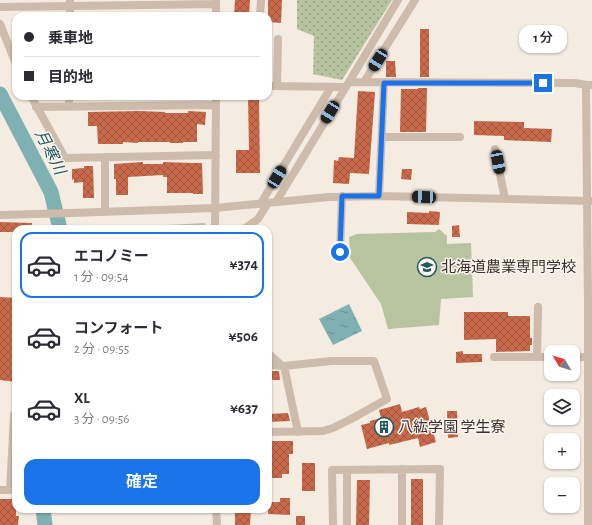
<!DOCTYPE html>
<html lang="ja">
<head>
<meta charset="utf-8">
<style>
  body { margin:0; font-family:"Alegreya Sans","Noto Sans JP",sans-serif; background:#f2f2f3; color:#2b2b33; height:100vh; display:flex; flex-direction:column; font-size:15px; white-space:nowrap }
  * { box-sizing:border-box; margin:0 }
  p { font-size:13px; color:#7c7c81 }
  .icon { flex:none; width:22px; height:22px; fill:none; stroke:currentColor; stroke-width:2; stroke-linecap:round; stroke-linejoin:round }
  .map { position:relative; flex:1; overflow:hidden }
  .details { position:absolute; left:12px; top:225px; width:260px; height:288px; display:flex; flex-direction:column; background:#fff; border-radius:12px; box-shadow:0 1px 3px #0004 }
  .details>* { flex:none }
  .banner { position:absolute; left:12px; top:12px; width:260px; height:88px; border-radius:12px; box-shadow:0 1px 3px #0004; display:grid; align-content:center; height:88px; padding:0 12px; background:#fff }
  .needle { width:26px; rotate:308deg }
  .controls { position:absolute; left:544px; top:345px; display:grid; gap:8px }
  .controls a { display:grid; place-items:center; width:36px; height:36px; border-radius:8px; background:#fff; box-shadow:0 1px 3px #0004; font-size:20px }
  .end { position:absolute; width:18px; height:18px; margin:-9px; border:5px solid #1a73e8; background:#fff; box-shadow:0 0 0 2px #fff }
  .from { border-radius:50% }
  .bubble { position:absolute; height:28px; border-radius:12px; background:#fff; box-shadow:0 1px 3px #0004; font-size:13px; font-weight:600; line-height:28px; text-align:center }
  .car { position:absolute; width:12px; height:24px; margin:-12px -6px; border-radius:5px; box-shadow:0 0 3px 1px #0007; background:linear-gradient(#222 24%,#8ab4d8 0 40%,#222 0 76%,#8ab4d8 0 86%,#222 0) }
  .banner b { display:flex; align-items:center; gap:14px; height:38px; font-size:15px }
  .banner b+b { border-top:1px solid #e1e1e2 }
  .banner i { width:10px; height:10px; background:#2b2b33 }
  ul { padding:7px 0 0; list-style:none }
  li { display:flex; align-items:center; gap:12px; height:66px; margin:0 8px 6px; padding:0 4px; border:2px solid transparent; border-radius:12px }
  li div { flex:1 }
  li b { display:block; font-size:15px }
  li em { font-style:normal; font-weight:600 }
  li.on { border-color:#1a73e8 }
  li>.icon { width:36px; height:36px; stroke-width:1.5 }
  .primary-button { display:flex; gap:8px; margin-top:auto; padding:8px 12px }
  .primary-button a { flex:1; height:46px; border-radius:12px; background:#1a73e8; color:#fff; font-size:16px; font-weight:600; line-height:46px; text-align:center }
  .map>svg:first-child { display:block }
  .grass { fill:url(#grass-dots) }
  .garden { fill:#b8c4a0 }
  .water { fill:url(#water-ripples) }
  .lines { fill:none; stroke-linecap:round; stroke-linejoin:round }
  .river { stroke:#7fb0b2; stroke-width:15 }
  .building { fill:url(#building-cross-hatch) }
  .minor { stroke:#cdbbac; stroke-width:8 }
  .route { stroke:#1a73e8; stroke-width:5 }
  .labels { text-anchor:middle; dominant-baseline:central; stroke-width:3; stroke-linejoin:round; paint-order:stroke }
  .poi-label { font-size:15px; fill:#3b302b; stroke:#fbf5ee; text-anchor:start }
  .water-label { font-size:16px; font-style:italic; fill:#1f5a5e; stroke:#fbf5ee }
</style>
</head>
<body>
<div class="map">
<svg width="592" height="525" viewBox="0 0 592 525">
  <defs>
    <pattern id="grass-dots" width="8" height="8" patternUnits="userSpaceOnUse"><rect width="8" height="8" fill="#b8c4a0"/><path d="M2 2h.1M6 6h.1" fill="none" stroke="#97a083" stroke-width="1.8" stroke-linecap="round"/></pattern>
    <pattern id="water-ripples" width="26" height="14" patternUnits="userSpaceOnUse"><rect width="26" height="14" fill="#7fb0b2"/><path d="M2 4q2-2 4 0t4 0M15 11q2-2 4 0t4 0" fill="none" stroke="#699091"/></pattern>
    <pattern id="building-cross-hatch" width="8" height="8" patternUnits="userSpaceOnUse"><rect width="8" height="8" fill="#c8694b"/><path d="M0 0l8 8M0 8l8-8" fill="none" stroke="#a4573f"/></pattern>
  </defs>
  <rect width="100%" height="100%" fill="#f4ebe1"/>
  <path class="grass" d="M297,0H392L342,80L313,74L314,36L297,29Z"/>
  <path class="garden" d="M205,223V229H98Z
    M439,229L447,236V244L471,243L473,297L441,299L439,325L388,329L381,304L350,258L349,237L357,234L435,232Z"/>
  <path class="water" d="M349,304L362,331L333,345L319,319Z"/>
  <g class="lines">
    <path class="river" d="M0,94L51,192L60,229
      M43,509L45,525"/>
  </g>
  <path class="building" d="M235,0H250L249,16H234Z
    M268,0H282L281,23L268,22Z
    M420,29H429V77H420Z
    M386,61H395L396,77H386Z
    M418,88H427L426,132H400L401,89H418Z
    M358,91L375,92L369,174L350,173L349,184L333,183L334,160L338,161L339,157L354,158Z
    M248,96H259L260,173H236V150H249Z
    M139,111L165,112V113H188V111L206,112L205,125L197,124V142H183V143H170V142H138V143L123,142V144H98L97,126H88V112Z
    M474,121L524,122V128L552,129L551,142L504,140V136L474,135Z
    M143,162V164H163V162L193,163H202L203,194H193V193H167V177H163V175L128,177V195H116V179H114V164Z
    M84,166H93L94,198H83V182L74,183V179L72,180V169L84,168Z
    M402,169H412L411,180L401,179Z
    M429,211L440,212L439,225L407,224V212L429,213Z
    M0,222L32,223L31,229H16V232H0Z
    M459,225L460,237H452V226Z
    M0,297L16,298V382L0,380Z
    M464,312H508V316H530V338H532V345H530V351L496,352V339L464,340Z
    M463,351V354H482V362L456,363V352Z
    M268,371H279L280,380H268Z
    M400,404L402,412L419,407L420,409L426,407L436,442L420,447L418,438L389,445V443L367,449L361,425L370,423V421L381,418L379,410Z
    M447,411H457L458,437L448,438Z
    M288,413L290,421L268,422V414Z
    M268,441H293V454H289V474H282V478H268Z
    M302,463H315V491H302Z
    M411,479H423V525H411Z
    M357,480H370L369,525H356Z
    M280,498H290V515L268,514V502H280Z
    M0,499H16V516H19L18,525H0Z
    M235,509H251L250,525H235Z
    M296,516H305V525H296Z"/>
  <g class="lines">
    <path class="minor" d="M0,7L216,4
      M70,16V1
      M216,16V0
      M260,16L261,0
      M0,24L16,64
      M349,82L398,0
      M364,82L415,0
      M268,86L346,87
      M277,86L278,39
      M31,96L65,158L216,155
      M69,106V96
      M36,107L216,105
      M382,137H460
      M495,149L505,199
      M105,157V212
      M379,196L384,83
      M276,202L349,82L575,83L586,85
      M261,203L331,87
      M0,215L71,213L215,208L329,197L379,196L592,201
      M215,229L216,96
      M244,229L258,219L268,203
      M340,252L342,196
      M268,353L281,365
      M494,357H551
      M537,357L538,307
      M573,357H588
      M268,365L284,366L331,361H374L387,399L351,419L333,428L323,431L268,432
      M284,366L298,432
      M0,490H10L14,415
      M216,509L217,525
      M333,525L332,470L440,469L439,525
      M347,525V470
      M402,525V469
      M588,525V304L586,85H592"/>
  </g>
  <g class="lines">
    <path class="route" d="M340,252L342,196H379L384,83H543"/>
  </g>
  <defs>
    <symbol id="university-ring" viewBox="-11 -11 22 22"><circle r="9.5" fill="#fbf5ee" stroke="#1f5a5e" stroke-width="1.5"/><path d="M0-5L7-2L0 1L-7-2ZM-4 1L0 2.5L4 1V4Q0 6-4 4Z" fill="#1f5a5e"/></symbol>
    <symbol id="building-ring" viewBox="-11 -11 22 22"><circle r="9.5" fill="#fbf5ee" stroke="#1f5a5e" stroke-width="1.5"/><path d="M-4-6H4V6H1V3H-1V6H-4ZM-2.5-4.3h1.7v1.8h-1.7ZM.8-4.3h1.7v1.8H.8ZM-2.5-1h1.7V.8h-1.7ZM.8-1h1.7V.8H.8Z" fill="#1f5a5e"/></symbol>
  </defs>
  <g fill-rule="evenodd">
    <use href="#university-ring" x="416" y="256" width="22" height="22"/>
    <use href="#building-ring" x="373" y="416" width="22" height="22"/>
  </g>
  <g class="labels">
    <g class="poi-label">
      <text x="441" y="267">北海道農業専門学校</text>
      <text x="398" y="427">八紘学園 学生寮</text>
    </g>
    <g class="water-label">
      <text transform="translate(50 152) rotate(63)">月寒川</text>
    </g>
  </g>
</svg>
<div class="controls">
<a><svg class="needle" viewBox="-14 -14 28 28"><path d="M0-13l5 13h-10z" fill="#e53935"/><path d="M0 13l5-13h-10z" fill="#7c7c81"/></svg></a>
<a><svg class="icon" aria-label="layers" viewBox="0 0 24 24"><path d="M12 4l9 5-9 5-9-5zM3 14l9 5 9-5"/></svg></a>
<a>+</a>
<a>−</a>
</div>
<i class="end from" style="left:340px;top:252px"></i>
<i class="end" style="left:543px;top:83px"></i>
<div class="bubble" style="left:519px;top:25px;width:48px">1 分</div>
<i class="car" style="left:378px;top:60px;rotate:212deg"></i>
<i class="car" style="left:330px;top:112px;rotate:211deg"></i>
<i class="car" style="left:498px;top:162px;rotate:169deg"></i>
<i class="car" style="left:277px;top:177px;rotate:31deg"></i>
<i class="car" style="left:424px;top:197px;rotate:272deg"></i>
<div class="banner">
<b><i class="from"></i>乗車地</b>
<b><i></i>目的地</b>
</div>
<section class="details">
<ul>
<li class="on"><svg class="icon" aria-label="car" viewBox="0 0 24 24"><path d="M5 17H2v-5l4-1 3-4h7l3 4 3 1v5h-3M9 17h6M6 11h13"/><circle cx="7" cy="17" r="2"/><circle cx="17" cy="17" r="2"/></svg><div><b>エコノミー</b><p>1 分 · 09:54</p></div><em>¥374</em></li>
<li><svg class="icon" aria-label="car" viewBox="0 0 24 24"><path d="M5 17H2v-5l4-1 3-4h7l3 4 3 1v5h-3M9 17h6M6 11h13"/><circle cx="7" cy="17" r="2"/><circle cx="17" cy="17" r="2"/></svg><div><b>コンフォート</b><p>2 分 · 09:55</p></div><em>¥506</em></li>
<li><svg class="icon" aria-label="car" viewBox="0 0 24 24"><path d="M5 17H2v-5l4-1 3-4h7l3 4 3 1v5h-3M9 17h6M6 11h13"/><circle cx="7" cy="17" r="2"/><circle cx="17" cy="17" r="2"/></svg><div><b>XL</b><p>3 分 · 09:56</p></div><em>¥637</em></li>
</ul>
<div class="primary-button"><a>確定</a></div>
</section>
</div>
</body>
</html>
